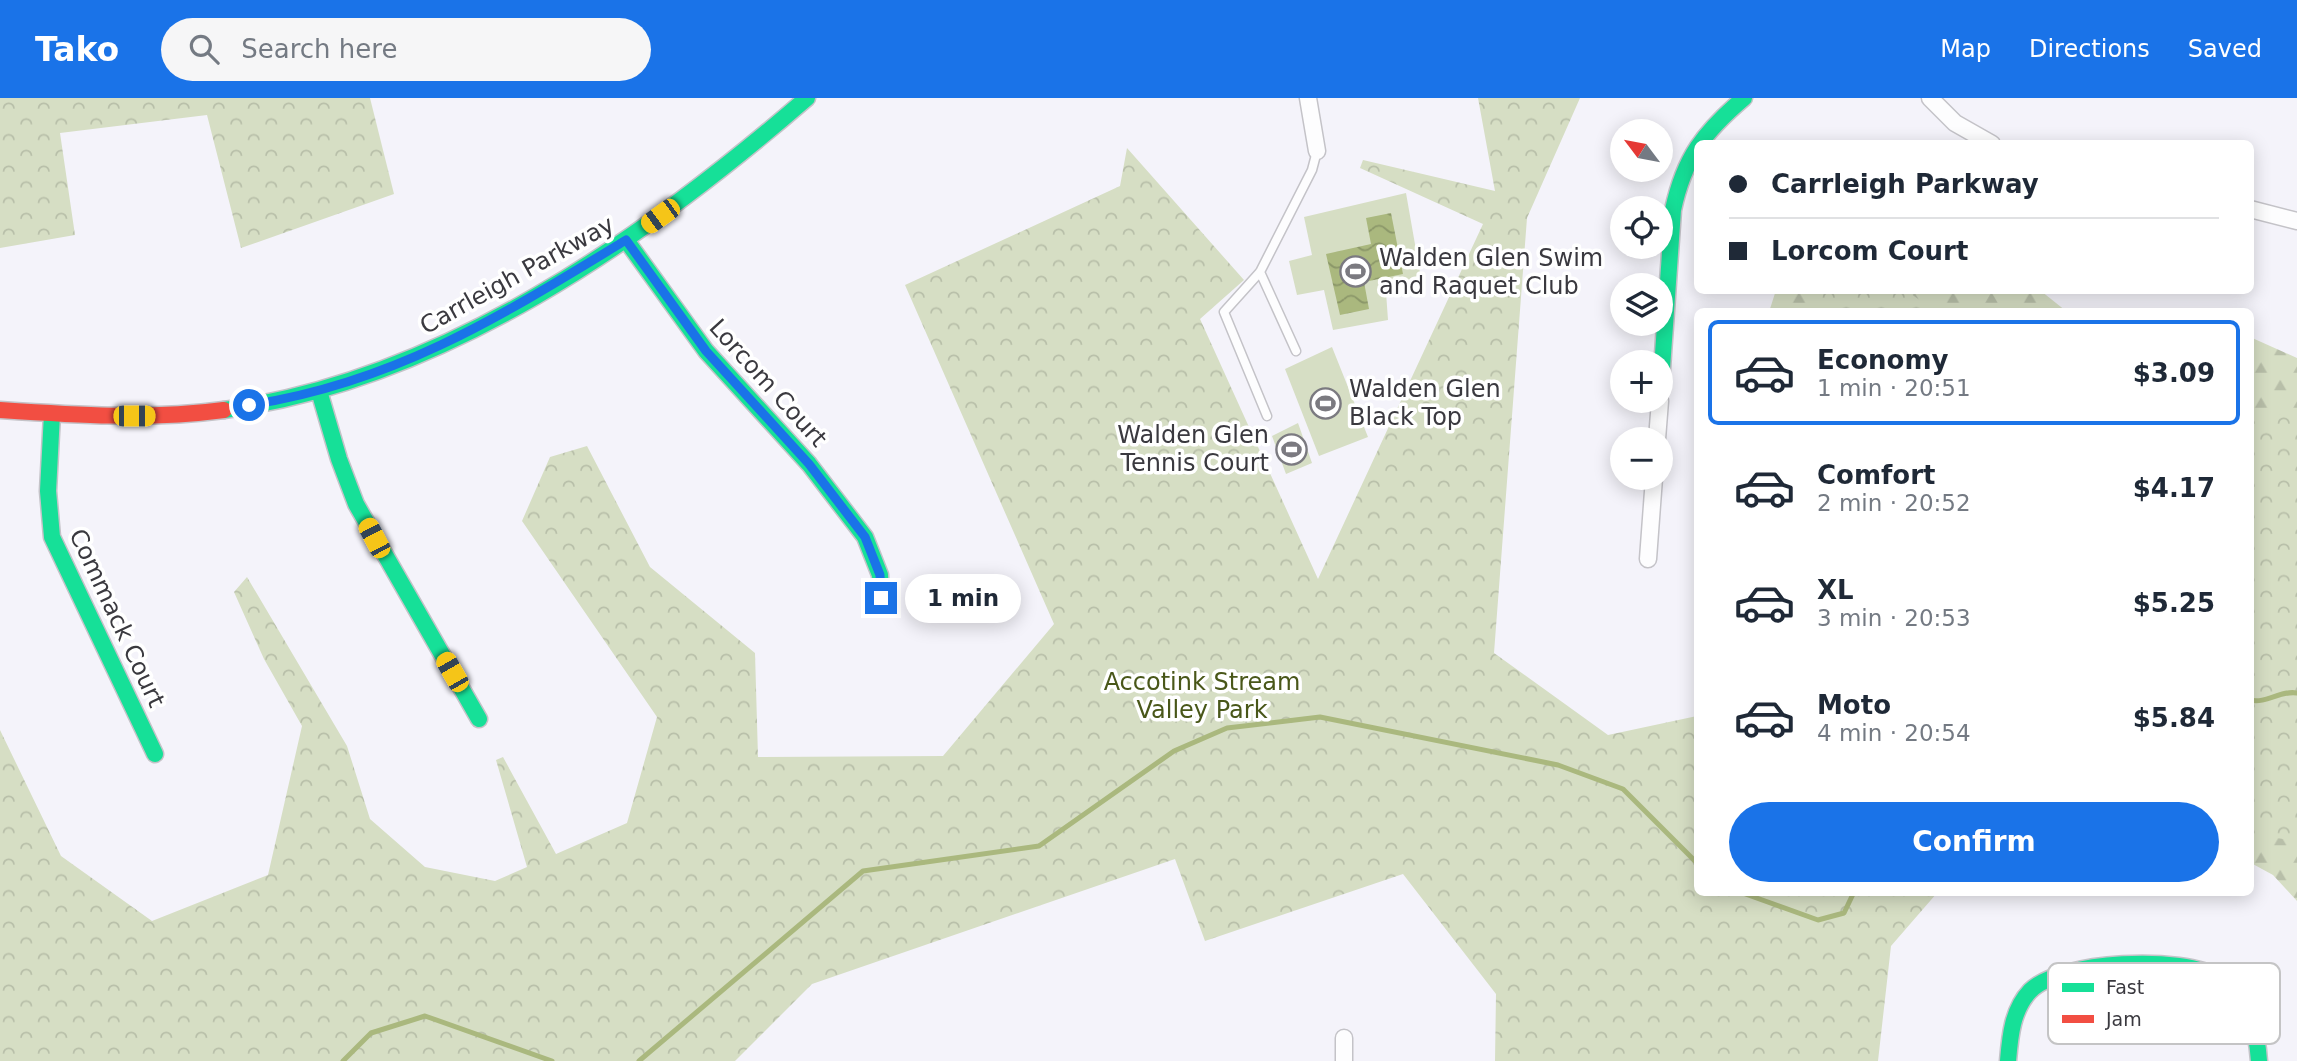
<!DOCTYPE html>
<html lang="en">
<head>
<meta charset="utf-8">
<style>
  body { margin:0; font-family:"DejaVu Sans",sans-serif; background:#f6f6f7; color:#1f2937; height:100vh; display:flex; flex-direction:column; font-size:26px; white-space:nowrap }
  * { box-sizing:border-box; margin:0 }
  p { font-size:23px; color:#747a83 }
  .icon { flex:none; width:38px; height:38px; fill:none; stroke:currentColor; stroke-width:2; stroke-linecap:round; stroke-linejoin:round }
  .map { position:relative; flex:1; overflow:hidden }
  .details { position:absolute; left:1694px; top:210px; width:560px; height:588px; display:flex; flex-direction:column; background:#fff; border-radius:10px; box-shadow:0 4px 18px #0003 }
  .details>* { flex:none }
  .banner { position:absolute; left:1694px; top:42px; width:560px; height:154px; border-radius:10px; box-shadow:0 4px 18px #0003; display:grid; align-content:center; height:154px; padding:0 35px; background:#fff }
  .needle { width:46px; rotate:302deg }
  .fabs { position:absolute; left:1610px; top:21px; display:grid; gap:14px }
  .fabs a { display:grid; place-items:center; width:63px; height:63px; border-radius:50%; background:#fff; box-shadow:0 4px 18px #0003; font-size:35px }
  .end { position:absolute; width:32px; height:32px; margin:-16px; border:9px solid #1a73e8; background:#fff; box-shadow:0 0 0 4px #fff }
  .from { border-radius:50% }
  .bubble { position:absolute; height:49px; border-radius:24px; background:#fff; box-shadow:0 4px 18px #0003; font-size:23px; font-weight:600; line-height:49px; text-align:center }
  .car { position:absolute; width:21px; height:42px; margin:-21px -10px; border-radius:9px; box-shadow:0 0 5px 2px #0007; background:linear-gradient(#f5c518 24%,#345 0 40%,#f5c518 0 76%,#345 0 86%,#f5c518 0) }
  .banner b { display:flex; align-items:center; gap:24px; height:66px; font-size:26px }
  .banner b+b { border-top:2px solid #e0e1e3 }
  .banner i { width:18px; height:18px; background:#1f2937 }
  ul { padding:12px 0 0; list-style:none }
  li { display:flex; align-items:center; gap:21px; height:105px; margin:0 14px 10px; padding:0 21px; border:4px solid transparent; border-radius:10px }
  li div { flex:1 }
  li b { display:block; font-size:26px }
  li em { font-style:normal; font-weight:600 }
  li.current { border-color:#1a73e8 }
  li>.icon { width:63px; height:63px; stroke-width:1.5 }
  .button { display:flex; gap:14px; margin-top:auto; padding:14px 35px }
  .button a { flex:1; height:80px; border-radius:42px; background:#1a73e8; color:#fff; font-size:28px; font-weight:600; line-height:80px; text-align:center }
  header { display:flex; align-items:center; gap:42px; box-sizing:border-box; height:98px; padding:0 35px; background:#1a73e8; color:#fff }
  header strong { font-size:33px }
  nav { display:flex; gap:38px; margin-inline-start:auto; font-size:24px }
  .search { width:490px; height:63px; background:#f6f6f7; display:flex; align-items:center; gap:18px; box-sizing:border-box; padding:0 24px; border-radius:38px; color:#747a83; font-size:26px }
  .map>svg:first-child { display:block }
  .forest { fill:url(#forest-firs) }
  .park { fill:url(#park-crowns) }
  .pitch { fill:#d6dec4 }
  .water { fill:url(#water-waves) }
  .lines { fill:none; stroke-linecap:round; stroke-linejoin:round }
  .stream { stroke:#aab87e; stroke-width:5 }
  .lane-casing { stroke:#c4c3c8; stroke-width:11 }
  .street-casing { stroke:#c4c3c8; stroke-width:19 }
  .fast-casing { stroke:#c4c3c8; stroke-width:19 }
  .jam-casing { stroke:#c4c3c8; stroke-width:19 }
  .lane { stroke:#fdfdfe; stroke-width:8 }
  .street { stroke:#fdfdfe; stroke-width:16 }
  .fast { stroke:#16e098; stroke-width:16 }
  .jam { stroke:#f24e42; stroke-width:16 }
  .route { stroke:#1a73e8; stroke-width:9 }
  .labels { text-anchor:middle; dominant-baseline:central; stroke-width:7; stroke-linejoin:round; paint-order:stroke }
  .poi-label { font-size:24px; fill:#3a393f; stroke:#fff; text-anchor:start }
  .street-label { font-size:24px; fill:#3a393f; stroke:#fff }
  .park-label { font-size:24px; fill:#495719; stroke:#fff }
  .key { fill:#fff; stroke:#c4c4c5; stroke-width:2 }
  .key-label { font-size:19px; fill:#3a393f }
</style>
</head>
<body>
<header>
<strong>Tako</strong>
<div class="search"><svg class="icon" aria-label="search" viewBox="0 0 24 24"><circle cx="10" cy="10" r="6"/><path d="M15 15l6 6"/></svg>Search here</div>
<nav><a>Map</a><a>Directions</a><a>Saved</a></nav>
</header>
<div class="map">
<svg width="2297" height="963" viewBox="0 0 2297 963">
  <defs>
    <pattern id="forest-firs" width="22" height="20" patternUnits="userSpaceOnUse" patternTransform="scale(1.75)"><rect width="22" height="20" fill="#d6dec4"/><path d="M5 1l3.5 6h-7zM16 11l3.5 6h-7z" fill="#b8bfa9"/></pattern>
    <pattern id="park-crowns" width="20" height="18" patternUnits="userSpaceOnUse" patternTransform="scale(1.75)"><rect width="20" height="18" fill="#d6dec4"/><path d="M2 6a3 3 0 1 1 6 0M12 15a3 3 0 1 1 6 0" fill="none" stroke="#b8bfa9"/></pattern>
    <pattern id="water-waves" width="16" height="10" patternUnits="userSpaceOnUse" patternTransform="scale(1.75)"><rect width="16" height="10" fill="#aab87e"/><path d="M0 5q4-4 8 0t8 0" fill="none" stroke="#8b9769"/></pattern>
  </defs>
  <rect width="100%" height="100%" fill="#f4f3fa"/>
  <path class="forest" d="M1776,192L2041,193L2066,213L1769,214Z
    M2250,239L2297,260V803L2273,777L2251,765Z"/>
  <path class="park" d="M0,0H370L394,96L241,150L207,17L60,35L75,137L0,150Z
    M1478,0H1580L1527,120L1494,555L1608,637L1697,618L1698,794L1937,795L1891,848L1878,963H1495L1496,896L1403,776L1205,843L1175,761L812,886L735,963H0V632L61,758L152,823L268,777L302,628L264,561L234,494L247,479L347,648L370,721L425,769L495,783L527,769L496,662L503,659L556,756L627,725L657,619L522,423L550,359L587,348L650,469L755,555L758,659L943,658L1054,526L905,187L1120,88L1127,50L1244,182L1200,221L1318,481L1483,126L1360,70L1363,62L1495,93Z
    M1820,192L1907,193L1935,213H1818Z
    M2251,309L2297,321V743L2251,736Z"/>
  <path class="pitch" d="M1406,95L1422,186L1386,194L1388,222L1333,232L1324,192L1297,197L1289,163L1312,157L1304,119Z
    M1332,249L1368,339L1319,358L1285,271Z
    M1298,325L1312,365L1286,376L1272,338Z"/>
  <path class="water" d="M1391,115L1403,176L1364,184L1369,211L1340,217L1326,156L1371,146L1366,120Z"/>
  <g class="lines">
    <path class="stream" d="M2250,602C2266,606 2281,592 2297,595
      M1740,794L1818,822L1844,815L1854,794
      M343,963L371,935L425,918L552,963
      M639,963L863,773L1039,748L1174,653L1227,630L1320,619L1558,667L1623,691L1698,766"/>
    <defs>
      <path id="lane" d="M1260,174L1296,253
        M1267,318L1224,214L1260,174L1312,72L1317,53"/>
      <path id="street" d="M1308,0L1317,53
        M1930,0L1955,25L1992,46
        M2250,111L2297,123
        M1657,341L1660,303
        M1648,461L1654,380
        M1344,963V940"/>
      <path id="fast" d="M626,142L706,253L809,366L865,439L880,477L881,500
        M1661,285L1673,112C1684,60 1704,34 1744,0
        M319,293L339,361L356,406L479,621
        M224,312C443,282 643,142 807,0
        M52,316L48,393L52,439L155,656
        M2008,963C2010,939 2012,912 2030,893C2061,862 2183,857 2219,880C2248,898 2257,931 2259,963"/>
      <path id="jam" d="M0,312C74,317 149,322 224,312"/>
    </defs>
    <use href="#lane" class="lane-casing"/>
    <use href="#street" class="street-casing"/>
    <use href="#fast" class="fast-casing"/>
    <use href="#jam" class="jam-casing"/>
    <use href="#lane" class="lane"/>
    <use href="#street" class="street"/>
    <use href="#fast" class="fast"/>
    <use href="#jam" class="jam"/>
  </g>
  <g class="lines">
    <path class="route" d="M249,307C395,285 503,217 626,142L706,253L809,366L865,439L880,477L881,500"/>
  </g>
  <defs>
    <symbol id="stadium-ring" viewBox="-11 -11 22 22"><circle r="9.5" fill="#fff" stroke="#7b7a80" stroke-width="1.5"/><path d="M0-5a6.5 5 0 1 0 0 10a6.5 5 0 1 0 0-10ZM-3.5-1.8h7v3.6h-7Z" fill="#7b7a80"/></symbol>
  </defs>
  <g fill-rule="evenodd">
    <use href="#stadium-ring" x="1338" y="156" width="35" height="35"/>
    <use href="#stadium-ring" x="1308" y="288" width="35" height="35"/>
    <use href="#stadium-ring" x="1274" y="334" width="35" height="35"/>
  </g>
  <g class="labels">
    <g class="poi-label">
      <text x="1379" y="160">Walden Glen Swim<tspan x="1379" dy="28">and Raquet Club</tspan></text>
      <text x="1349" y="291">Walden Glen<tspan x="1349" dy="28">Black Top</tspan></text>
      <text x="1269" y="337" text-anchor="end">Walden Glen<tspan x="1269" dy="28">Tennis Court</tspan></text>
    </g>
    <g class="street-label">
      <text transform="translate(517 177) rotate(-29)">Carrleigh Parkway</text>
      <text transform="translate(768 285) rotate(48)">Lorcom Court</text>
      <text transform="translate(117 520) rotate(65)">Commack Court</text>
    </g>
    <g class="park-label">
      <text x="1202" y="584">Accotink Stream<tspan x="1202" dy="28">Valley Park</tspan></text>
    </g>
  </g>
  <rect x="2048" y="865" width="232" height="81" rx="10" class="key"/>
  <rect x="2062" y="885" width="32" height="9" fill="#16e098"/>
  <rect x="2062" y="917" width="32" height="8" fill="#f24e42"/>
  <g class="key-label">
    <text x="2106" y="896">Fast</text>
    <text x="2106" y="928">Jam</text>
  </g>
</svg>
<div class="fabs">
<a><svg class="needle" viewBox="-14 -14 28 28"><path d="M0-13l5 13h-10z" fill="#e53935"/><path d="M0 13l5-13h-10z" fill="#747a83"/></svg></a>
<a><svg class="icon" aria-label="locate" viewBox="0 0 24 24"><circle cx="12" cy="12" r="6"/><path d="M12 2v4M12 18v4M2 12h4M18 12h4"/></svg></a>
<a><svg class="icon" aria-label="layers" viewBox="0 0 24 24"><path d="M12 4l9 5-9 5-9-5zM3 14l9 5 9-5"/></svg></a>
<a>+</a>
<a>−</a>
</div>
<i class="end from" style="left:249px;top:307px"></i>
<i class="end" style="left:881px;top:500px"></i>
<div class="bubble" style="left:905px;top:476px;width:116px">1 min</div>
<i class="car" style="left:660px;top:118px;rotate:234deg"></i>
<i class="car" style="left:134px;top:318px;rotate:90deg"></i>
<i class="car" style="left:374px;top:440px;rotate:332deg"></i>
<i class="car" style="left:452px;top:574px;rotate:330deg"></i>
<div class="banner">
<b><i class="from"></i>Carrleigh Parkway</b>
<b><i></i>Lorcom Court</b>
</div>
<section class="details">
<ul>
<li class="current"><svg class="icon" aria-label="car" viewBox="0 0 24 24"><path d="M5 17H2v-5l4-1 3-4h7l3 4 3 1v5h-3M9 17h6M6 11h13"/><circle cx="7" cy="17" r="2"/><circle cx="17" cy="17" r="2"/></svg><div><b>Economy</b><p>1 min · 20:51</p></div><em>$3.09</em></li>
<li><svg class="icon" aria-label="car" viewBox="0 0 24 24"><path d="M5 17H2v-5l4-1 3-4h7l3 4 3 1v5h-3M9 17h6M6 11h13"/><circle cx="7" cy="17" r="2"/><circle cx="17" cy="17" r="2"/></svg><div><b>Comfort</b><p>2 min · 20:52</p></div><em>$4.17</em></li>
<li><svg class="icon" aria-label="car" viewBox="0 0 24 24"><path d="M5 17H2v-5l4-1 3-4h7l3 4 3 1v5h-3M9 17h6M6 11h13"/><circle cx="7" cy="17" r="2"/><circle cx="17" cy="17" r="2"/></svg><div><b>XL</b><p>3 min · 20:53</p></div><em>$5.25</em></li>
<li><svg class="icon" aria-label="car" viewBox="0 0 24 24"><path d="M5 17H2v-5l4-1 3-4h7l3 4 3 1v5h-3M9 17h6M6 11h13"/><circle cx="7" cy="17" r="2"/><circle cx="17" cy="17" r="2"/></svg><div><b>Moto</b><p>4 min · 20:54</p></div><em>$5.84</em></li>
</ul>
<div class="button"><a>Confirm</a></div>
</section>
</div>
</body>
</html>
